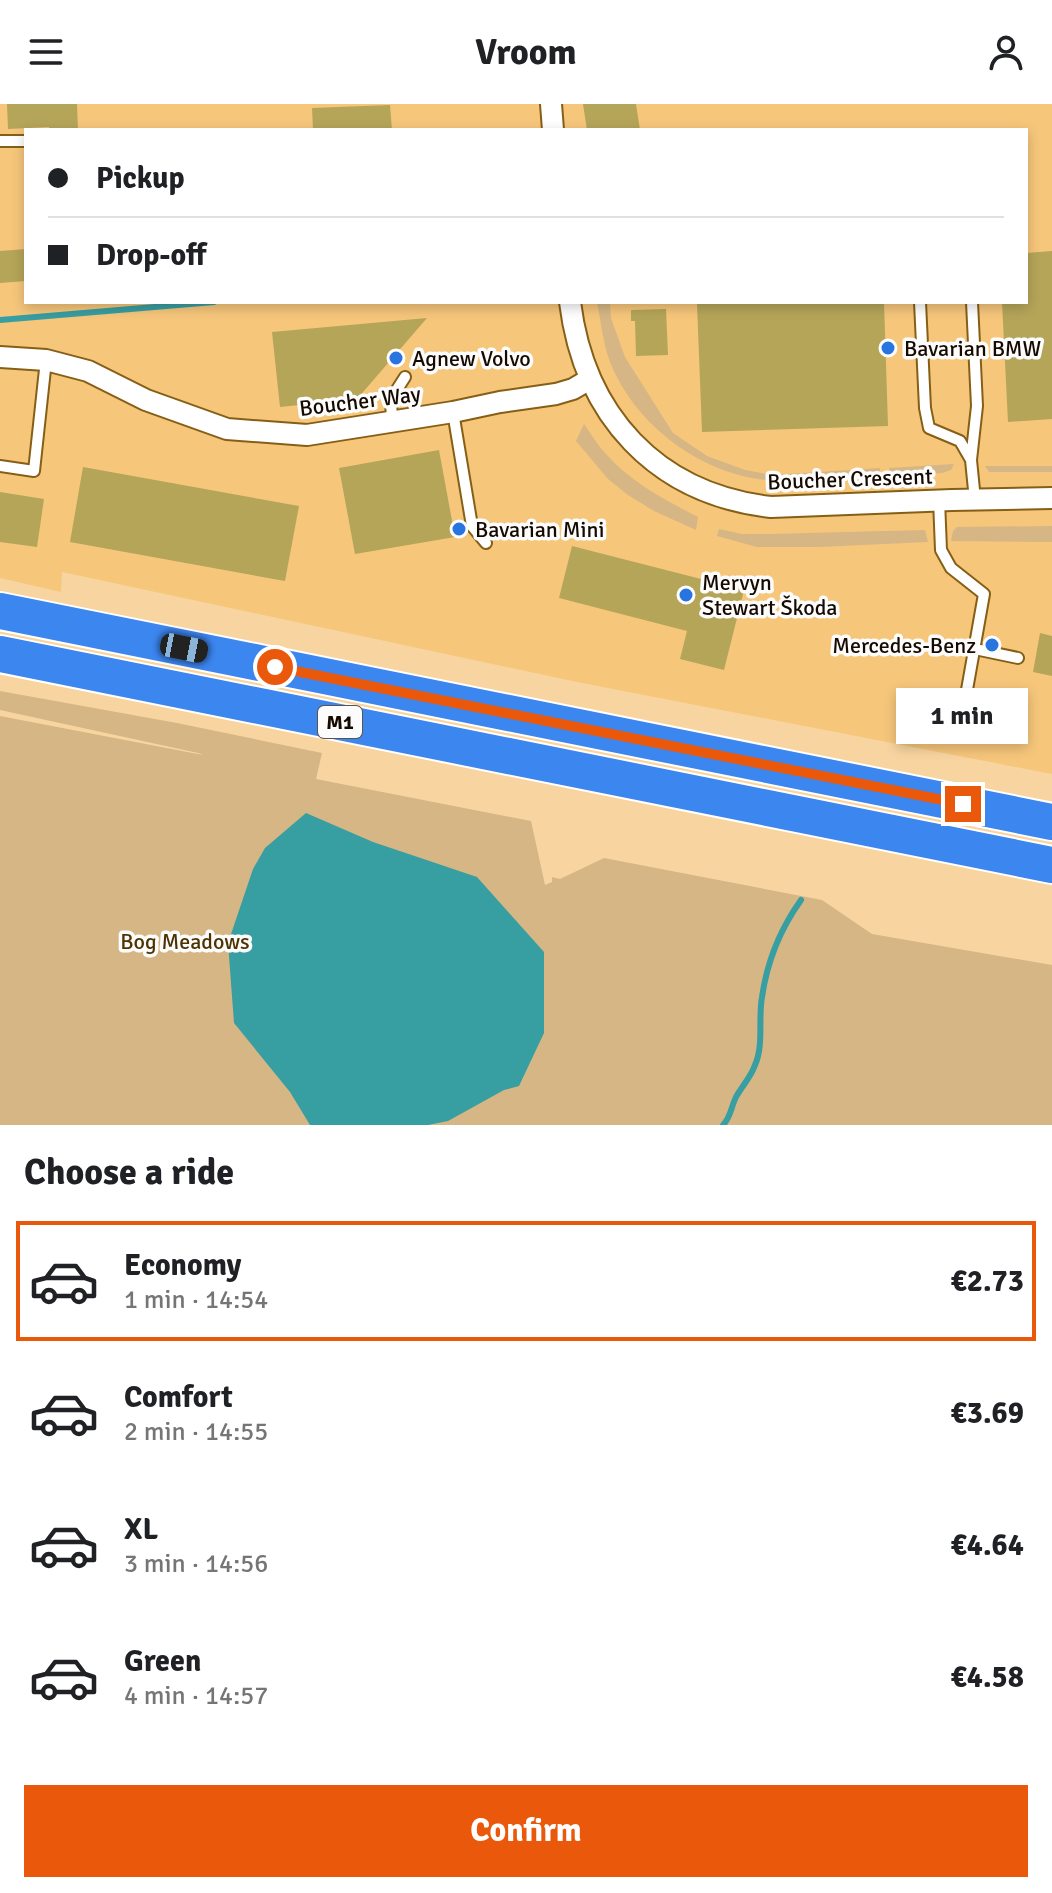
<!DOCTYPE html>
<html lang="en">
<head>
<meta charset="utf-8">
<style>
  body { margin:0; font-family:Signika,sans-serif; background:#f2f2f2; color:#202124; height:100vh; display:flex; flex-direction:column; font-size:30px; white-space:nowrap }
  * { box-sizing:border-box; margin:0 }
  p { font-size:26px; color:#757577 }
  .icon { flex:none; width:44px; height:44px; fill:none; stroke:currentColor; stroke-width:2; stroke-linecap:round; stroke-linejoin:round }
  .map { position:relative; height:1021px; overflow:hidden }
  .panel { display:flex; flex-direction:column; background:#fff; flex:1 }
  .panel>* { flex:none }
  .guide { position:absolute; left:24px; top:24px; width:1004px; height:176px; border-radius:0px; box-shadow:0 4px 12px #0003; display:grid; align-content:center; height:176px; padding:0 24px; background:#fff }
  .end { position:absolute; width:36px; height:36px; margin:-18px; border:10px solid #ea580c; background:#fff; box-shadow:0 0 0 4px #fff }
  .from { border-radius:50% }
  .bubble { position:absolute; height:56px; border-radius:0px; background:#fff; box-shadow:0 4px 12px #0003; font-size:26px; font-weight:700; line-height:56px; text-align:center }
  .car { position:absolute; width:24px; height:48px; margin:-24px -12px; border-radius:10px; box-shadow:0 0 6px 2px #0007; background:linear-gradient(#222 24%,#8ab4d8 0 40%,#222 0 76%,#8ab4d8 0 86%,#222 0) }
  .guide b { display:flex; align-items:center; gap:28px; height:76px; font-size:30px }
  .guide b+b { border-top:2px solid #e0e0e0 }
  .guide i { width:20px; height:20px; background:#202124 }
  ul { padding:0; list-style:none }
  li { display:flex; align-items:center; gap:24px; height:120px; margin:0 16px 12px; padding:0 8px; border:4px solid transparent; border-radius:0px }
  li div { flex:1 }
  li b { display:block; font-size:30px }
  li em { font-style:normal; font-weight:700 }
  li.selected { border-color:#ea580c }
  li>.icon { width:72px; height:72px; stroke-width:1.5 }
  h2 { padding:0 24px; font-size:36px; line-height:96px }
  .primary-button { display:flex; gap:16px; margin-top:auto; padding:16px 24px }
  .primary-button a { flex:1; height:92px; border-radius:0px; background:#ea580c; color:#fff; font-size:32px; font-weight:700; line-height:92px; text-align:center }
  header { display:flex; justify-content:space-between; align-items:center; height:104px; padding:0 24px; background:#fff; font-size:36px; font-weight:700 }
  .map>svg:first-child { display:block }
  .built { fill:#f6c67b; fill-rule:evenodd }
  .green { fill:#d6b685 }
  .water { fill:#379ea1 }
  .lines { fill:none; stroke-linecap:round; stroke-linejoin:round }
  .stream { stroke:#379ea1; stroke-width:6 }
  .building { fill:#b5a559 }
  .service-casing { stroke:#865f16; stroke-width:14 }
  .minor-casing { stroke:#865f16; stroke-width:24 }
  .motorway-casing { stroke:#fff; stroke-width:40 }
  .service { stroke:#fff; stroke-width:10 }
  .minor { stroke:#fff; stroke-width:20 }
  .motorway { stroke:#3c86f0; stroke-width:36 }
  .route { stroke:#ea580c; stroke-width:10 }
  .poi-dot { fill:#2875e1; stroke:#fcfcfc; stroke-width:3 }
  .labels { text-anchor:middle; dominant-baseline:central; stroke-width:7; stroke-linejoin:round; paint-order:stroke }
  .shield { fill:#fcfcfc; stroke:#5b534c; stroke-width:2 }
  .shield-label { font-size:20px; font-weight:bold; fill:#160a00 }
  .poi-label { font-size:22px; fill:#160a00; stroke:#fcfcfc; text-anchor:start }
  .street-label { font-size:22px; fill:#160a00; stroke:#fcfcfc }
  .park-label { font-size:22px; fill:#4e3300; stroke:#fcfcfc }
</style>
</head>
<body>
<header><svg class="icon" aria-label="menu" viewBox="0 0 24 24"><path d="M4 6h16M4 12h16M4 18h16"/></svg>Vroom<svg class="icon" aria-label="person" viewBox="0 0 24 24"><circle cx="12" cy="8" r="4"/><path d="M4 21q1-7 8-7t8 7"/></svg></header>
<div class="map">
<svg width="1052" height="1021" viewBox="0 0 1052 1021">
  <rect width="100%" height="100%" fill="#f8d5a0"/>
  <path class="built" d="M0,0H1052V670L577,578L62,468L61,488L0,474ZM26,26H1026V198H26Z"/>
  <path class="green" d="M597,198H610L611,214L625,253L673,329L707,352L745,366L773,371L880,364V371C841,373 796,381 758,375C694,365 634,318 610,258C603,239 601,218 597,198Z
    M584,320C591,330 598,342 607,351C632,379 665,396 698,413L696,426L654,407L628,391L608,375L576,337Z
    M954,360L951,366L942,369L890,371L889,364Z
    M985,362H1052V368H989Z
    M1052,422V438L951,437L953,427L957,423Z
    M719,425L742,430H770L925,426L928,438L818,443H757L717,432Z
    M0,587L177,619L322,649L316,675L531,717L545,781L552,778V773L560,775L604,754L822,796L872,830L1052,861V1021H0V612L203,651L198,649L0,606Z"/>
  <path class="water" d="M306,709L373,738L477,773L544,848V929L519,982L504,986L448,1017L428,1021H310L290,988L234,919L228,839L253,765L265,744Z"/>
  <g class="lines">
    <path class="stream" d="M0,216L214,198
      M723,1021C731,1013 731,1003 736,993C742,982 751,973 755,961C764,941 758,915 762,893C767,858 781,824 801,796"/>
  </g>
  <path class="building" d="M7,0H77L78,26H49V23L8,25Z
    M583,0H636L640,26H587Z
    M390,1L392,26H313L312,4Z
    M26,145V177L0,179V147Z
    M1052,147V315L1008,318L1002,198H1026V149Z
    M701,198H884L888,322L702,328L697,200H701Z
    M666,205L668,251L636,252L635,217H631V206Z
    M427,214L357,295L280,303L272,228Z
    M439,346L455,433L355,450L339,364Z
    M83,363L299,402L285,477L70,438Z
    M0,388L44,395L37,443L0,438Z
    M572,442L744,486L724,566L680,555L687,527L559,494Z
    M1040,529L1052,532V572L1033,568Z"/>
  <g class="lines">
    <defs>
      <path id="service" d="M0,37H26
        M920,198L925,304L929,324L960,337L971,356
        M972,198L977,302L971,356L975,396
        M453,308L472,422L486,439
        M392,317L391,295L405,273
        M0,362L34,367L46,256
        M939,396L941,446L951,464L984,490L965,597
        M975,545L1018,554"/>
      <path id="minor" d="M551,0L553,26
        M570,198C584,311 656,390 771,403L952,396L1052,394
        M0,253L46,256L88,267L146,296L227,325L307,331L453,308L500,298L556,290L573,285L590,275"/>
      <path id="motorway" d="M0,507L1052,718
        M0,550L1052,761"/>
    </defs>
    <use href="#service" class="service-casing"/>
    <use href="#minor" class="minor-casing"/>
    <use href="#motorway" class="motorway-casing"/>
    <use href="#service" class="service"/>
    <use href="#minor" class="minor"/>
    <use href="#motorway" class="motorway"/>
  </g>
  <g class="lines">
    <path class="route" d="M275,563L963,700"/>
  </g>
  <g class="poi-dot">
    <circle cx="888" cy="244" r="8"/>
    <circle cx="396" cy="254" r="8"/>
    <circle cx="459" cy="425" r="8"/>
    <circle cx="686" cy="491" r="8"/>
    <circle cx="992" cy="541" r="8"/>
  </g>
  <g class="labels">
    <rect class="shield" x="318" y="602" width="44" height="32" rx="6"/>
    <g class="shield-label">
      <text x="340" y="618">M1</text>
    </g>
    <g class="poi-label">
      <text x="904" y="244">Bavarian BMW</text>
      <text x="412" y="254">Agnew Volvo</text>
      <text x="475" y="425">Bavarian Mini</text>
      <text x="702" y="478">Mervyn<tspan x="702" dy="25">Stewart Škoda</tspan></text>
      <text x="976" y="541" text-anchor="end">Mercedes-Benz</text>
    </g>
    <g class="street-label">
      <text transform="translate(360 297) rotate(-7)">Boucher Way</text>
      <text transform="translate(850 375) rotate(-2)">Boucher Crescent</text>
    </g>
    <g class="park-label">
      <text x="185" y="837">Bog Meadows</text>
    </g>
  </g>
</svg>
<i class="end from" style="left:275px;top:563px"></i>
<i class="end" style="left:963px;top:700px"></i>
<div class="bubble" style="left:896px;top:584px;width:132px">1 min</div>
<i class="car" style="left:184px;top:544px;rotate:101deg"></i>
<div class="guide">
<b><i class="from"></i>Pickup</b>
<b><i></i>Drop-off</b>
</div>
</div>
<section class="panel">
<h2>Choose a ride</h2>
<ul>
<li class="selected"><svg class="icon" aria-label="car" viewBox="0 0 24 24"><path d="M5 17H2v-5l4-1 3-4h7l3 4 3 1v5h-3M9 17h6M6 11h13"/><circle cx="7" cy="17" r="2"/><circle cx="17" cy="17" r="2"/></svg><div><b>Economy</b><p>1 min · 14:54</p></div><em>€2.73</em></li>
<li><svg class="icon" aria-label="car" viewBox="0 0 24 24"><path d="M5 17H2v-5l4-1 3-4h7l3 4 3 1v5h-3M9 17h6M6 11h13"/><circle cx="7" cy="17" r="2"/><circle cx="17" cy="17" r="2"/></svg><div><b>Comfort</b><p>2 min · 14:55</p></div><em>€3.69</em></li>
<li><svg class="icon" aria-label="car" viewBox="0 0 24 24"><path d="M5 17H2v-5l4-1 3-4h7l3 4 3 1v5h-3M9 17h6M6 11h13"/><circle cx="7" cy="17" r="2"/><circle cx="17" cy="17" r="2"/></svg><div><b>XL</b><p>3 min · 14:56</p></div><em>€4.64</em></li>
<li><svg class="icon" aria-label="car" viewBox="0 0 24 24"><path d="M5 17H2v-5l4-1 3-4h7l3 4 3 1v5h-3M9 17h6M6 11h13"/><circle cx="7" cy="17" r="2"/><circle cx="17" cy="17" r="2"/></svg><div><b>Green</b><p>4 min · 14:57</p></div><em>€4.58</em></li>
</ul>
<div class="primary-button"><a>Confirm</a></div>
</section>
</body>
</html>
